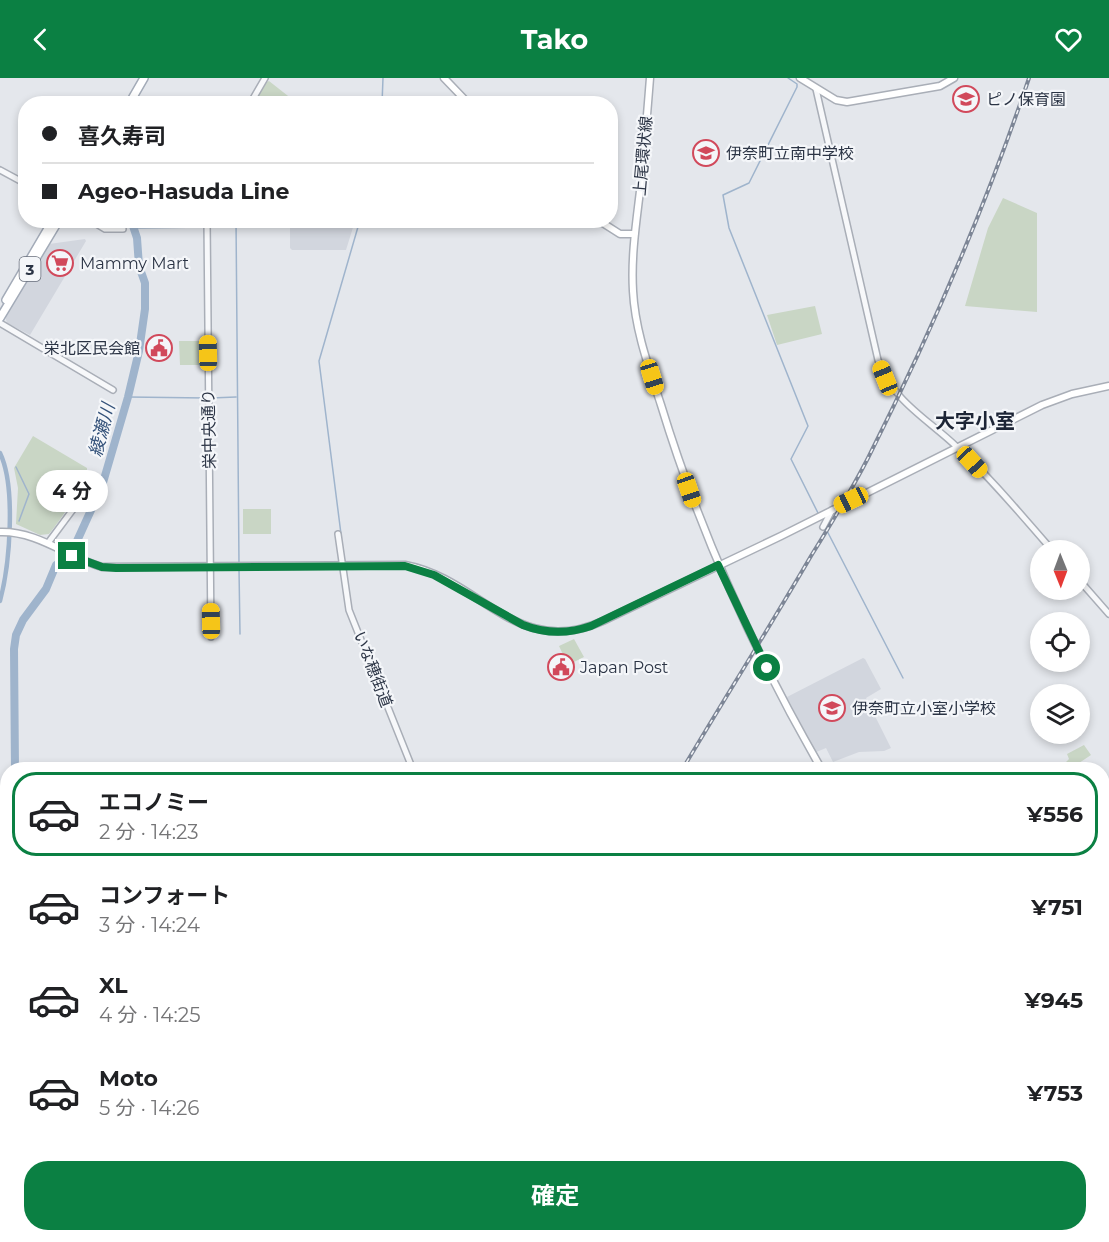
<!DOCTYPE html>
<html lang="ja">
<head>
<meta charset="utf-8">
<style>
  body { margin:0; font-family:Montserrat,"Noto Sans JP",sans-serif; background:#f2f2f2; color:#202124; height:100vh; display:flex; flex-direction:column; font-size:22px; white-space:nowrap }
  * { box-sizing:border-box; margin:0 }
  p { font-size:20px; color:#757577 }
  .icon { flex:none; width:33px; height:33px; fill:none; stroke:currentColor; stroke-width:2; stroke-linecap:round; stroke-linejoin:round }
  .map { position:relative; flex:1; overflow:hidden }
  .sheet { position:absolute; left:0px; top:684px; width:1110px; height:480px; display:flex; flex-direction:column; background:#fff; border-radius:24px 24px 0 0; box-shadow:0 3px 9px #0003 }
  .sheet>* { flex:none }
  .hud { position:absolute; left:18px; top:18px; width:600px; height:132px; border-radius:24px; box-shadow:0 3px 9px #0003; display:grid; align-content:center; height:132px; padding:0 24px; background:#fff }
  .needle { width:39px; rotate:179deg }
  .tools { position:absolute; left:1030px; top:462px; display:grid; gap:12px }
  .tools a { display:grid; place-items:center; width:60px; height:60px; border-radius:50%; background:#fff; box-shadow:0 3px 9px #0003; font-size:30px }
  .end { position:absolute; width:27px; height:27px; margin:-14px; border:8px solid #0b8043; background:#fff; box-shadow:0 0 0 3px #fff }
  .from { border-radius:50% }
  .bubble { position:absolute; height:42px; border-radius:21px; background:#fff; box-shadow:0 3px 9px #0003; font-size:20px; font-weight:700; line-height:42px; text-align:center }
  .car { position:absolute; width:18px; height:36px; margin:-18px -9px; border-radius:8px; box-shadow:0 0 4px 2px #0007; background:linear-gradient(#f5c518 24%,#345 0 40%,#f5c518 0 76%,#345 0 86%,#f5c518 0) }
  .hud b { display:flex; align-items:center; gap:21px; height:57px; font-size:22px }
  .hud b+b { border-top:2px solid #e0e0e0 }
  .hud i { width:15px; height:15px; background:#202124 }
  ul { padding:10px 0 0; list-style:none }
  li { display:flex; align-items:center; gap:18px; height:84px; margin:0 12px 9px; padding:0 12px; border:3px solid transparent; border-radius:24px }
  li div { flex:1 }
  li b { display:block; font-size:22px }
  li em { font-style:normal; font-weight:700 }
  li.current { border-color:#0b8043 }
  li>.icon { width:54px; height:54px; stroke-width:1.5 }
  .primary-button { display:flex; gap:12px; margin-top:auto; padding:12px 24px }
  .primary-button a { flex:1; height:69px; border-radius:24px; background:#0b8043; color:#fff; font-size:24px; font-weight:700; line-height:69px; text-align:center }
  header { display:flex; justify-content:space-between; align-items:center; height:78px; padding:0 24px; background:#0b8043; color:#fff; font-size:27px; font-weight:700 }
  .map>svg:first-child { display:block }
  .built { fill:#d2d6de }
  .green { fill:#c9d6c5 }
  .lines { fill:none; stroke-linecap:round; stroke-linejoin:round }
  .stream { stroke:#9fb4cc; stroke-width:1.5 }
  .canal { stroke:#9fb4cc; stroke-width:4.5 }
  .river { stroke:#9fb4cc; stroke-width:8 }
  .tertiary-casing { stroke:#a9aeb7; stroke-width:8 }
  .secondary-casing { stroke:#a9aeb7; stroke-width:9 }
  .primary-casing { stroke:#a3abb8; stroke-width:10 }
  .tertiary { stroke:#f7f8fa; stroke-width:5 }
  .secondary { stroke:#fff; stroke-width:6 }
  .primary { stroke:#fff; stroke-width:7 }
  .rail-casing { stroke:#7d8696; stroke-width:4 }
  .rail { stroke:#f4f6f9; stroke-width:1.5; stroke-dasharray:4.5; stroke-linecap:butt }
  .route { stroke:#0b8043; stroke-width:8 }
  .labels { text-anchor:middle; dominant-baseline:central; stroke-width:4.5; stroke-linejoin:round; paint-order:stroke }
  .shield { fill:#f4f6f9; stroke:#676e7b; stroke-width:1.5 }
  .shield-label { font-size:15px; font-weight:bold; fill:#2b3445 }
  .poi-label { font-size:16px; fill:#2b3445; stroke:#f4f6f9; text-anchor:start }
  .street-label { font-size:16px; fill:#2b3445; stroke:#f4f6f9 }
  .water-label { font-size:18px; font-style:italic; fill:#34527a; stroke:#f4f6f9 }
  .quarter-label { font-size:20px; font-weight:bold; fill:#1d2536; stroke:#f4f6f9 }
</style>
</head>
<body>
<header><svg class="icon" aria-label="back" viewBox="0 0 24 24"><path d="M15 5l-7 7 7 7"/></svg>Tako<svg class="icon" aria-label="heart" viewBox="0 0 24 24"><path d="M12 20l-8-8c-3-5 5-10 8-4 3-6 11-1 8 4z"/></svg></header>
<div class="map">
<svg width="1109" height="1164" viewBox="0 0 1109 1164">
  <rect width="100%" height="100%" fill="#e4e7ec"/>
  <path class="built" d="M290,143V142L355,143L346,172H292L290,170Z
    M85,161L86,163L30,257L7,245L5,238L49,166Z
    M863,580L865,581L881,611L866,620L891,670L884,673L859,674L833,684L826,670L814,675L813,672L814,671L787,619Z"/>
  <path class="green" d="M269,3L297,25H254L267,4Z
    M1003,120L1037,135V234L965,228L988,150Z
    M815,228L822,256L777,267L767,237Z
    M179,263H205V287H180Z
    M33,358L87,390V393C77,417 65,436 49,456L40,457L16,446L18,410L14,390Z
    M243,431H271V456H243Z
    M574,561L584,579L568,587L559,568Z
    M1084,667L1091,677L1076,687L1075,691H1058L1056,689L1064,686L1069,681L1067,676Z
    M7,882H8L7,940L5,934L0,935V885Z"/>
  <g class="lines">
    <path class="stream" d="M788,0L797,6V9L749,105L723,117L729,150L808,348L791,381L819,437
      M382,26L383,0
      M236,142L239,486
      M210,149H235
      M134,150L205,149
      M128,319L206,320
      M211,320L236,319
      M16,389L29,416L19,443
      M825,449L903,600
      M341,456L319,283L360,142
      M239,491L240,556
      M230,1156L234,1164"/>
    <path class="canal" d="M0,375C16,408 10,486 0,523
      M0,743L8,754
      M117,1156L120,1164"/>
    <path class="river" d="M15,692L14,571L16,557L23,542L46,511L56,487L69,478L77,463L102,408L128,319L139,273L145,231V205L139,188L137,160L131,142
      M495,1156V1164"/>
    <defs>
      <path id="tertiary" d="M816,11L878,282C894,325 927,340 958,370C992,401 1022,438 1052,472
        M250,26L265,0
        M0,92L26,106
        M90,142L105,151H123
        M207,142L211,559
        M0,245L113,312
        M823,449L832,432
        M338,456L349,532L413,692
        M48,465L80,422
        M1080,503L1109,536
        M1102,789L1109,785
        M654,1156L656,1164
        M1099,1164L1109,1149"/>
      <path id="secondary" d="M444,0L469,26
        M650,0C647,38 644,75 640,113C636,146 631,179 633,213C635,252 649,290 661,327C700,455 755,576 822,692
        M800,0L836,22L847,24L940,8L954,0
        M598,142L620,156H635
        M0,454C38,453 67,479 102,489L405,487C481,501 516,582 603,543L781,458L1042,327L1072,316L1109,308
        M1102,1024L1109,1028"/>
      <path id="primary" d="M129,26L144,0
        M6,222L53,142
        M0,240L59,142"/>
    </defs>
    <use href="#tertiary" class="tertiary-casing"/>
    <use href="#secondary" class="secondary-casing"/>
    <use href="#primary" class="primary-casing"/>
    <use href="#tertiary" class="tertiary"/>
    <use href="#secondary" class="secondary"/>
    <use href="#primary" class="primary"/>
    <defs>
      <path id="rail" d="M682,692C725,620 769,550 811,478C831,446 851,413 868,380C930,257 985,131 1029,0
        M405,1164L410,1156"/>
    </defs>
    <use href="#rail" class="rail-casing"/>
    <use href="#rail" class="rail"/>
  </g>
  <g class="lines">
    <path class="route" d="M72,478L102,489L116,490L405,488L434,497L523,547C546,556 568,556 591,548L718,487L767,590"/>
  </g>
  <defs>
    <symbol id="school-ring" viewBox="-11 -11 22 22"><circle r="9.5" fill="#f4f6f9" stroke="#d1495b" stroke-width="1.5"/><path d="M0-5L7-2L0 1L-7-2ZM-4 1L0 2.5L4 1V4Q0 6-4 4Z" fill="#d1495b"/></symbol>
    <symbol id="supermarket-ring" viewBox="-11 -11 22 22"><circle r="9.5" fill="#f4f6f9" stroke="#d1495b" stroke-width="1.5"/><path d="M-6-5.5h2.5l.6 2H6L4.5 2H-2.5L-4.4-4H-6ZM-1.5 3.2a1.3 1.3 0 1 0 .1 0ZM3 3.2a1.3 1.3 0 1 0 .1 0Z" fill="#d1495b"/></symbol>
    <symbol id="civic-ring" viewBox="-11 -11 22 22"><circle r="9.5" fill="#f4f6f9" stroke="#d1495b" stroke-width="1.5"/><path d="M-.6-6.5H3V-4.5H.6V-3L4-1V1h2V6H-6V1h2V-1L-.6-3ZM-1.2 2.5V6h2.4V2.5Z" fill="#d1495b"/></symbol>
  </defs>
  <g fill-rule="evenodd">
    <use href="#school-ring" x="951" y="6" width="30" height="30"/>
    <use href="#school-ring" x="691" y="60" width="30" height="30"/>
    <use href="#supermarket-ring" x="45" y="170" width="30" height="30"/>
    <use href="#civic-ring" x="144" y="255" width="30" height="30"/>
    <use href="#civic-ring" x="546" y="574" width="30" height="30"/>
    <use href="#school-ring" x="817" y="615" width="30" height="30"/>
  </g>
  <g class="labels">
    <rect class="shield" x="19.5" y="179" width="21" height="24" rx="4.5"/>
    <g class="shield-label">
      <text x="30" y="191">3</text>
    </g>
    <g class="poi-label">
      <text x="986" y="21">ピノ保育園</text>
      <text x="726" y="75">伊奈町立南中学校</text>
      <text x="80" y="185">Mammy Mart</text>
      <text x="140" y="270" text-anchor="end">栄北区民会館</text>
      <text x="580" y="589">Japan Post</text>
      <text x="852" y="630">伊奈町立小室小学校</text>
    </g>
    <g class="street-label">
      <text transform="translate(643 78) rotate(-85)">上尾環状線</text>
      <text transform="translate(209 351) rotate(-91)">栄中央通り</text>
      <text transform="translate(373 591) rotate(69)">いな穂街道</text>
    </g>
    <g class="water-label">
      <text transform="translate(102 352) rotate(-75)">綾瀬川</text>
    </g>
    <g class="quarter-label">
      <text x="975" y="343">大字小室</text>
    </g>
  </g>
</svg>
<div class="tools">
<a><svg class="needle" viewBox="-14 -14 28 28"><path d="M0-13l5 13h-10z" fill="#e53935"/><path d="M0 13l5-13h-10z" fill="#757577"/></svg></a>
<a><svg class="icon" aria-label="locate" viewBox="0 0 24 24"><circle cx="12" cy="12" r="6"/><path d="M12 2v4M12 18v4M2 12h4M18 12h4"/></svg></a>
<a><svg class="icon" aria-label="layers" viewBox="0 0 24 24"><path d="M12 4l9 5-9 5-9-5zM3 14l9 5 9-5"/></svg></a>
</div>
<i class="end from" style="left:767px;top:590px"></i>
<i class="end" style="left:72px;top:478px"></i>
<div class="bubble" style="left:36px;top:392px;width:72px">4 分</div>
<i class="car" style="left:208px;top:275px;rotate:359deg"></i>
<i class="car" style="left:652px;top:299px;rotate:163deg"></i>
<i class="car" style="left:885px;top:300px;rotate:338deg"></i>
<i class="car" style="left:972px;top:384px;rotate:137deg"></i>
<i class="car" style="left:689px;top:412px;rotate:161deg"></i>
<i class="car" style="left:851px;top:422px;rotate:245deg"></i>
<i class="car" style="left:211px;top:543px;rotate:359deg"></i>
<div class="hud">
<b><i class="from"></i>喜久寿司</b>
<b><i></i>Ageo-Hasuda Line</b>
</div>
<section class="sheet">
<ul>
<li class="current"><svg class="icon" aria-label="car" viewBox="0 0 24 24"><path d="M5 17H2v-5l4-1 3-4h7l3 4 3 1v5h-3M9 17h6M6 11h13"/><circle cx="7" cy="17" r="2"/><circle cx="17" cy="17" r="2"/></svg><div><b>エコノミー</b><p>2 分 · 14:23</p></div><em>¥556</em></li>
<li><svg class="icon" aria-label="car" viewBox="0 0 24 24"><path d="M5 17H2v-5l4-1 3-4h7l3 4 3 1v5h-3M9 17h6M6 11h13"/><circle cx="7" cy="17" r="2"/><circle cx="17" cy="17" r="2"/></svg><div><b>コンフォート</b><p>3 分 · 14:24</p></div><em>¥751</em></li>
<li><svg class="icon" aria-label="car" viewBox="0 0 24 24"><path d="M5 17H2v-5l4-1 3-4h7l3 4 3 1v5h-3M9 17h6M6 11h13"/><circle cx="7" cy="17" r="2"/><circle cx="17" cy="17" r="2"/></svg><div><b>XL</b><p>4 分 · 14:25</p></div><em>¥945</em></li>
<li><svg class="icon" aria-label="car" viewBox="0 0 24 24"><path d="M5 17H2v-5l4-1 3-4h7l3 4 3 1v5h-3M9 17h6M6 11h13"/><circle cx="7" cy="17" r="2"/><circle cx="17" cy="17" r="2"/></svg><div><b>Moto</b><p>5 分 · 14:26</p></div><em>¥753</em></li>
</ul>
<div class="primary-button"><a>確定</a></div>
</section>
</div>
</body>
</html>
